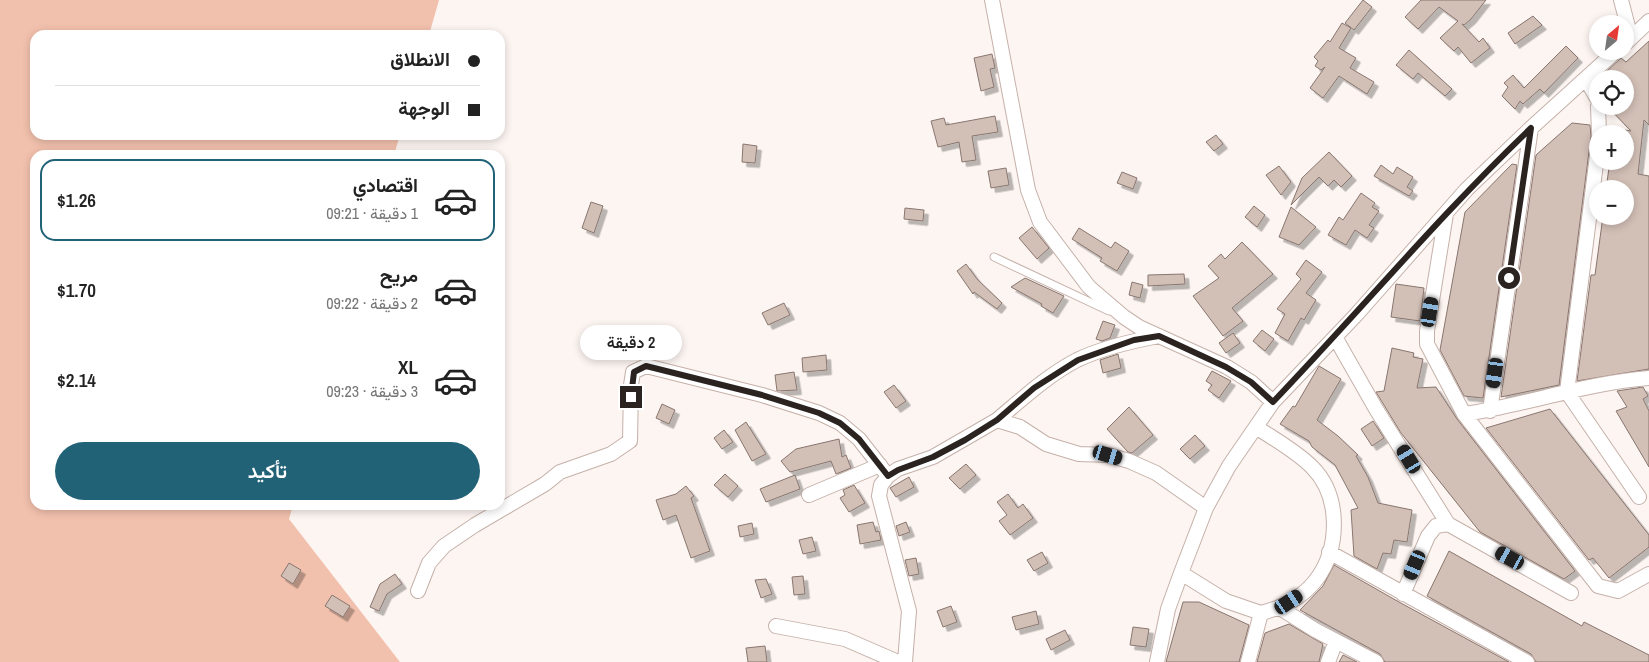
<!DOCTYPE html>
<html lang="ar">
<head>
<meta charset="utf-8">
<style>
  body { margin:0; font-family:"Archivo Narrow",Vazirmatn,sans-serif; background:#f2f2f2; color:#222; direction:rtl; height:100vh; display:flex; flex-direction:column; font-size:19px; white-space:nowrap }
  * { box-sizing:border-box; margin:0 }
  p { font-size:16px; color:#767676 }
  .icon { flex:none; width:28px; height:28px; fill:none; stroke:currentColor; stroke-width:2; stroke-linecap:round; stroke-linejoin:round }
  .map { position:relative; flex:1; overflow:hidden; direction:ltr }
  .details { position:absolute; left:30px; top:150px; width:475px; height:360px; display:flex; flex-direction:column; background:#fff; border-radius:15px; box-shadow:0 2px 8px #0003; direction:rtl }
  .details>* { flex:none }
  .banner { position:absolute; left:30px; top:30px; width:475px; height:110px; border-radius:15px; box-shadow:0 2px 8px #0003; direction:rtl; display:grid; align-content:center; height:110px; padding:0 25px; background:#fff }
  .needle { width:32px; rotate:29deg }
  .controls { position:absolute; left:1589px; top:15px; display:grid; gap:10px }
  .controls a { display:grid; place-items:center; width:45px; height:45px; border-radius:50%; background:#fff; box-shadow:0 2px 8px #0003; font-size:25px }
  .end { position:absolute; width:22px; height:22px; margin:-11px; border:6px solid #2a2320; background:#fff; box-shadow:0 0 0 2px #fff }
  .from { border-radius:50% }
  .bubble { position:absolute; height:35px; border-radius:18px; background:#fff; box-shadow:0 2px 8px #0003; font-size:16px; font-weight:600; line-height:35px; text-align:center; direction:rtl }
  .car { position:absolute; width:15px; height:30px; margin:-15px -8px; border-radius:6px; box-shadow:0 0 4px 1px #0007; background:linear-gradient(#222 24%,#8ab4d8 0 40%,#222 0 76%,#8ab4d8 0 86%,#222 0) }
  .banner b { display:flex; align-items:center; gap:18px; height:48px; font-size:19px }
  .banner b+b { border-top:1px solid #e0e0e0 }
  .banner i { width:12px; height:12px; background:#222 }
  ul { padding:9px 0 0; list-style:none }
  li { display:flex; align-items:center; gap:15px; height:82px; margin:0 10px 8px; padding:0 15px; border:2px solid transparent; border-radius:15px }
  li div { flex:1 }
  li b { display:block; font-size:19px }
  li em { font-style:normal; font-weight:600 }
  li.current { border-color:#226277 }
  li>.icon { width:45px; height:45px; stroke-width:1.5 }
  .action { display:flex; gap:10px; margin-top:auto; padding:10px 25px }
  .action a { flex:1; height:58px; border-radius:30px; background:#226277; color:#fff; font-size:20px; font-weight:600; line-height:58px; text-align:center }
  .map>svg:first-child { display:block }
  .green { fill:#f2c1ad }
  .building { fill:#d2bfb6; stroke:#88766f; filter:url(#shadow) }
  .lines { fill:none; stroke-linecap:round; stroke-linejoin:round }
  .lane-casing { stroke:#c5b1a9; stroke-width:9 }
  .street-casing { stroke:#c5b1a9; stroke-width:16 }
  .lane { stroke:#fff; stroke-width:7 }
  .street { stroke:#fff; stroke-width:14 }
  .route { stroke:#2a2320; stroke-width:6 }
</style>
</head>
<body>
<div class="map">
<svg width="1649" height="662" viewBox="0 0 1649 662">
  <defs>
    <filter id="shadow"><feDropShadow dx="4.5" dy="4.5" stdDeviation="0" flood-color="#0004"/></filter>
  </defs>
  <rect width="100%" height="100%" fill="#fdf5f2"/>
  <path class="green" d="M0,0H439L429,35H35V135H400L394,155H35V505H293L289,519L400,662H0Z"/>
  <path class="building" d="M1363,0L1372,7L1354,30L1345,23Z
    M1421,0H1486L1471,19L1464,25L1462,24L1479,42L1483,38L1490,48L1471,63L1458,47L1454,51L1440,38L1458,21L1439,7L1418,29L1405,17Z
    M1533,16L1542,25L1515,44L1508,33Z
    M1342,23L1351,28L1339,48L1356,58L1350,68L1374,82L1367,94L1339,76L1323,98L1310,88L1325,67L1321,70L1315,66L1318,61L1314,57L1328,40L1330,42Z
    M1649,41V125L1644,120L1638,174L1649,176V369L1577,381L1591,275H1595L1603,216H1625V189H1606L1610,161H1625V130L1631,131L1607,106H1625V79H1620L1607,71L1621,58L1626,62Z
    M1566,46L1578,58L1544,93L1540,89L1523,104L1520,101L1515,109L1502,96L1508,87L1504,83L1513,75L1524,88Z
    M1409,50L1452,89L1445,96L1418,73L1413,79L1396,65Z
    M992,54L995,68L990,69L994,87L981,91L974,58Z
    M995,116L998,132L972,136L976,160L962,162L959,142L938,147L931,121L944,118L946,125Z
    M1572,123L1590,125L1591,136L1559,385L1501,397L1536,155Z
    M1216,135L1223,144L1214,151L1206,142Z
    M743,144L757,146L755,163L742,162Z
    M1329,152L1352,176L1341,187L1334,180L1328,186L1319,177L1291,205L1302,178Z
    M1512,164L1517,165L1483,398L1464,396L1440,350L1465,212Z
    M1381,165L1393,174L1397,167L1413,177L1407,187L1413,191L1409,196L1374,176Z
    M1279,166L1291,182L1281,195L1266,175Z
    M1006,168L1009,185L991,188L988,171Z
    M1122,172L1137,178L1133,189L1117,183Z
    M1361,193L1375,203L1372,207L1379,211L1369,225L1374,228L1367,238L1355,230L1346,245L1328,235L1339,217L1343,220Z
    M591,202L603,206L594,233L582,228Z
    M1254,206L1265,215L1257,227L1245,217Z
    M1291,207L1316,227L1299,245L1279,237Z
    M905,208L924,210L923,221L904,219Z
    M1032,227L1049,248L1037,259L1019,238Z
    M1079,228L1111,248L1115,242L1129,251L1117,271L1100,261L1102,258L1072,239Z
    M1242,242L1273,274L1232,308L1243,321L1223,336L1193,296L1219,278L1208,266L1221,254L1225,259Z
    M1306,260L1322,272L1306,293L1316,300L1304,320L1301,318L1288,341L1275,333L1285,314L1277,309L1301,279L1296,274Z
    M966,264L977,279L1002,303L997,309L974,292L973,294L957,271Z
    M1184,274L1185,284L1148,286V275Z
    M1025,278L1064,296L1053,313L1041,306L1042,304L1011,287Z
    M1132,282L1143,285L1140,298L1129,295Z
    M1396,284L1424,288L1420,321L1391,317Z
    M784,303L790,315L768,325L762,313Z
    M1103,321L1115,325L1110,338L1102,341L1096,339Z
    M1262,330L1274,339L1265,351L1253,341Z
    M1233,333L1240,343L1226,353L1219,343Z
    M1392,348L1414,353L1413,357L1423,359L1417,388L1436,387L1457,419L1575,571L1564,579L1480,532L1401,433L1376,392L1384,391Z
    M1118,354L1121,368L1103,373L1100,360Z
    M826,355L827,370L803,372L802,358Z
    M1319,366L1341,379L1317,420L1338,436L1358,455L1356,456L1368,477L1378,503L1412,510L1407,542L1394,540L1391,554L1383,553L1377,569L1354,556L1351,510L1358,508L1335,465L1312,447L1309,441L1280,424L1293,406L1295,407Z
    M1212,371L1231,381L1219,398L1208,390L1212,385L1206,381Z
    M794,372L797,390L777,391L775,375Z
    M894,385L906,401L896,408L884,392Z
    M1643,387L1648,396L1643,399L1649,411V467L1616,411L1627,407L1617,391Z
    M662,404L675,410L669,424L656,418Z
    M1129,407L1153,435L1132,453L1128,452L1107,429Z
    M1550,409L1649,535V547L1609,578L1593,558L1589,560L1486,428Z
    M1373,421L1384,438L1372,446L1361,429Z
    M746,422L766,454L752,461L735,430Z
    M724,430L733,442L722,449L714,438Z
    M1195,435L1205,446L1190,459L1180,449Z
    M839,439L842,457L846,455L851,468L836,474L831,461L790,472L781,461L796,449Z
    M966,464L976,475L960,489L949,478Z
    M725,474L738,486L728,497L714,485Z
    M795,475L800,489L766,502L760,489Z
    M909,477L914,487L896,497L890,488Z
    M854,485L865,503L849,512L840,498L845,495L843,490Z
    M686,486L694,496L691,498L710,551L691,558L676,515L663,520L656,500L676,494Z
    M1008,494L1018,508L1023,504L1033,518L1010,535L999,521L1007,515L997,502Z
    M873,522L876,532L879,531L881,540L860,544L857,525Z
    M906,522L910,532L899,536L896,526Z
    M752,523L754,534L740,537L738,526Z
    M812,537L816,551L803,554L799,540Z
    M1449,551L1582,626L1584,622L1649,655V662H1536L1531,654L1427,596Z
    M1042,552L1048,563L1034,571L1027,560Z
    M916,558L919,574L909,576L905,560Z
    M289,563L301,570L293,584L281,576Z
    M1334,565L1399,602L1509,662H1385L1380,654L1300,610L1323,586Z
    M395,574L402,584L387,594L379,611L370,607L380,584Z
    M803,576L805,594L794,595L792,577Z
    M766,579L772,594L761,598L755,580Z
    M332,595L350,606L343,617L325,606Z
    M1183,602H1199L1249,625L1239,662H1166Z
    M951,606L957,622L943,627L937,611Z
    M1036,611L1039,624L1016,630L1012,617Z
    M1289,624L1323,644L1319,662H1257L1265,633Z
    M1133,627L1149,629L1146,647L1130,645Z
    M1065,630L1070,640L1051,650L1046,639Z
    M765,646L767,662H748L746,648Z
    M1343,655L1357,662H1339Z"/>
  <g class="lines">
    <defs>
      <path id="lane" d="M994,257L1109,311"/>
      <path id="street" d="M992,0L1028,190L1040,222L1089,287L1124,317L1139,327L1227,367L1251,382L1273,402
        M1621,0L1631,38
        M1626,43L1649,21
        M1586,79L1598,100
        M1598,106L1599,134
        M1598,148L1567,392L1639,497
        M1446,214L1427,331V344L1464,414L1598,586L1618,591L1649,574
        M1335,337L1376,409L1448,524
        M1490,411L1531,128
        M1464,414C1526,405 1586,383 1649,378
        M997,420C1022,399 1048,375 1077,360C1102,348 1132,341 1159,336
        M1256,427C1274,439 1296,451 1312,467C1341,496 1340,548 1316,580C1302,598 1281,608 1261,613
        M809,495L880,465
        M1329,552L1527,662
        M418,591L429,563L444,546L475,525L545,484L560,472L611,454L630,441L631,385L633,372L646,366L762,395L819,413L840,423L859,439L888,476
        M1403,594L1428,536L1436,526L1448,524L1571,593
        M1280,608L1315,630L1376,662
        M776,626L845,639L898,662
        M905,662L909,611L879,496L881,485L888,476L898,469L933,457L997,420L1020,427L1046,444L1079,454L1108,455L1129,461L1156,473L1206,508
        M1157,662L1168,609L1181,573
        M1248,662L1261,613L1226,601L1181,573L1206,508L1229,466L1273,402L1356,315L1467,189L1531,128L1616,51
        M1328,662L1336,641"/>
    </defs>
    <use href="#lane" class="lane-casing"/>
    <use href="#street" class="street-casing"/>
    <use href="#lane" class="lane"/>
    <use href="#street" class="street"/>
  </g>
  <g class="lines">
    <path class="route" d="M631,397L634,372L646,366L762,395L819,413L840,423L859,439L888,476L898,470L933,457L965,440L997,420L1034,388L1078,360L1134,340L1159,336L1226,367L1251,382L1273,402C1360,311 1440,215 1531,128L1509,278"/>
  </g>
</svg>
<div class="controls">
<a><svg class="needle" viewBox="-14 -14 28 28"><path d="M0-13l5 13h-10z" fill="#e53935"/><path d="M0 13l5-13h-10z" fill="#767676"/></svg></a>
<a><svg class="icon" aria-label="locate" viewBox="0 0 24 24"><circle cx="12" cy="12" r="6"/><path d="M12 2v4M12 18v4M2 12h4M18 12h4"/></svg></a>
<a>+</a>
<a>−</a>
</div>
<i class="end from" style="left:1509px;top:278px"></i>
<i class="end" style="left:631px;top:397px"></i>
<div class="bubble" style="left:580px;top:325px;width:102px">2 دقيقة</div>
<i class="car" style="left:1430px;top:312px;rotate:9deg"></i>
<i class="car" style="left:1495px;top:373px;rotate:188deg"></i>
<i class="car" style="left:1108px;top:455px;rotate:107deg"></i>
<i class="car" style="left:1409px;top:459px;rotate:329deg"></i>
<i class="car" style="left:1510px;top:558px;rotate:299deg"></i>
<i class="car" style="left:1415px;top:565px;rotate:203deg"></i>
<i class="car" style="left:1289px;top:602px;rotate:56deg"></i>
<div class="banner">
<b><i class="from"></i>الانطلاق</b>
<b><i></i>الوجهة</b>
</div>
<section class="details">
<ul>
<li class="current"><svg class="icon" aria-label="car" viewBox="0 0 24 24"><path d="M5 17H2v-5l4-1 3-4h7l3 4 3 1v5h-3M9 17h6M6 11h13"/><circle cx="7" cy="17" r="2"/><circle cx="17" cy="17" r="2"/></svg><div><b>اقتصادي</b><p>1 دقيقة · 09:21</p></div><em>$1.26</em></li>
<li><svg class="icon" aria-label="car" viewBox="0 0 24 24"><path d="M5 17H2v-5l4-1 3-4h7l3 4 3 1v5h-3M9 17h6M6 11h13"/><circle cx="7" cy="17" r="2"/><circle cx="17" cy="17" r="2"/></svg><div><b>مريح</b><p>2 دقيقة · 09:22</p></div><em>$1.70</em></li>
<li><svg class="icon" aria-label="car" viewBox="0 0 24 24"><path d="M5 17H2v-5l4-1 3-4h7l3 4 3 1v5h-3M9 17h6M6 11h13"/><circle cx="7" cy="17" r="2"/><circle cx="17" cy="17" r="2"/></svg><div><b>XL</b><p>3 دقيقة · 09:23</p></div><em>$2.14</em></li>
</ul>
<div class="action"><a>تأكيد</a></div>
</section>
</div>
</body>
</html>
